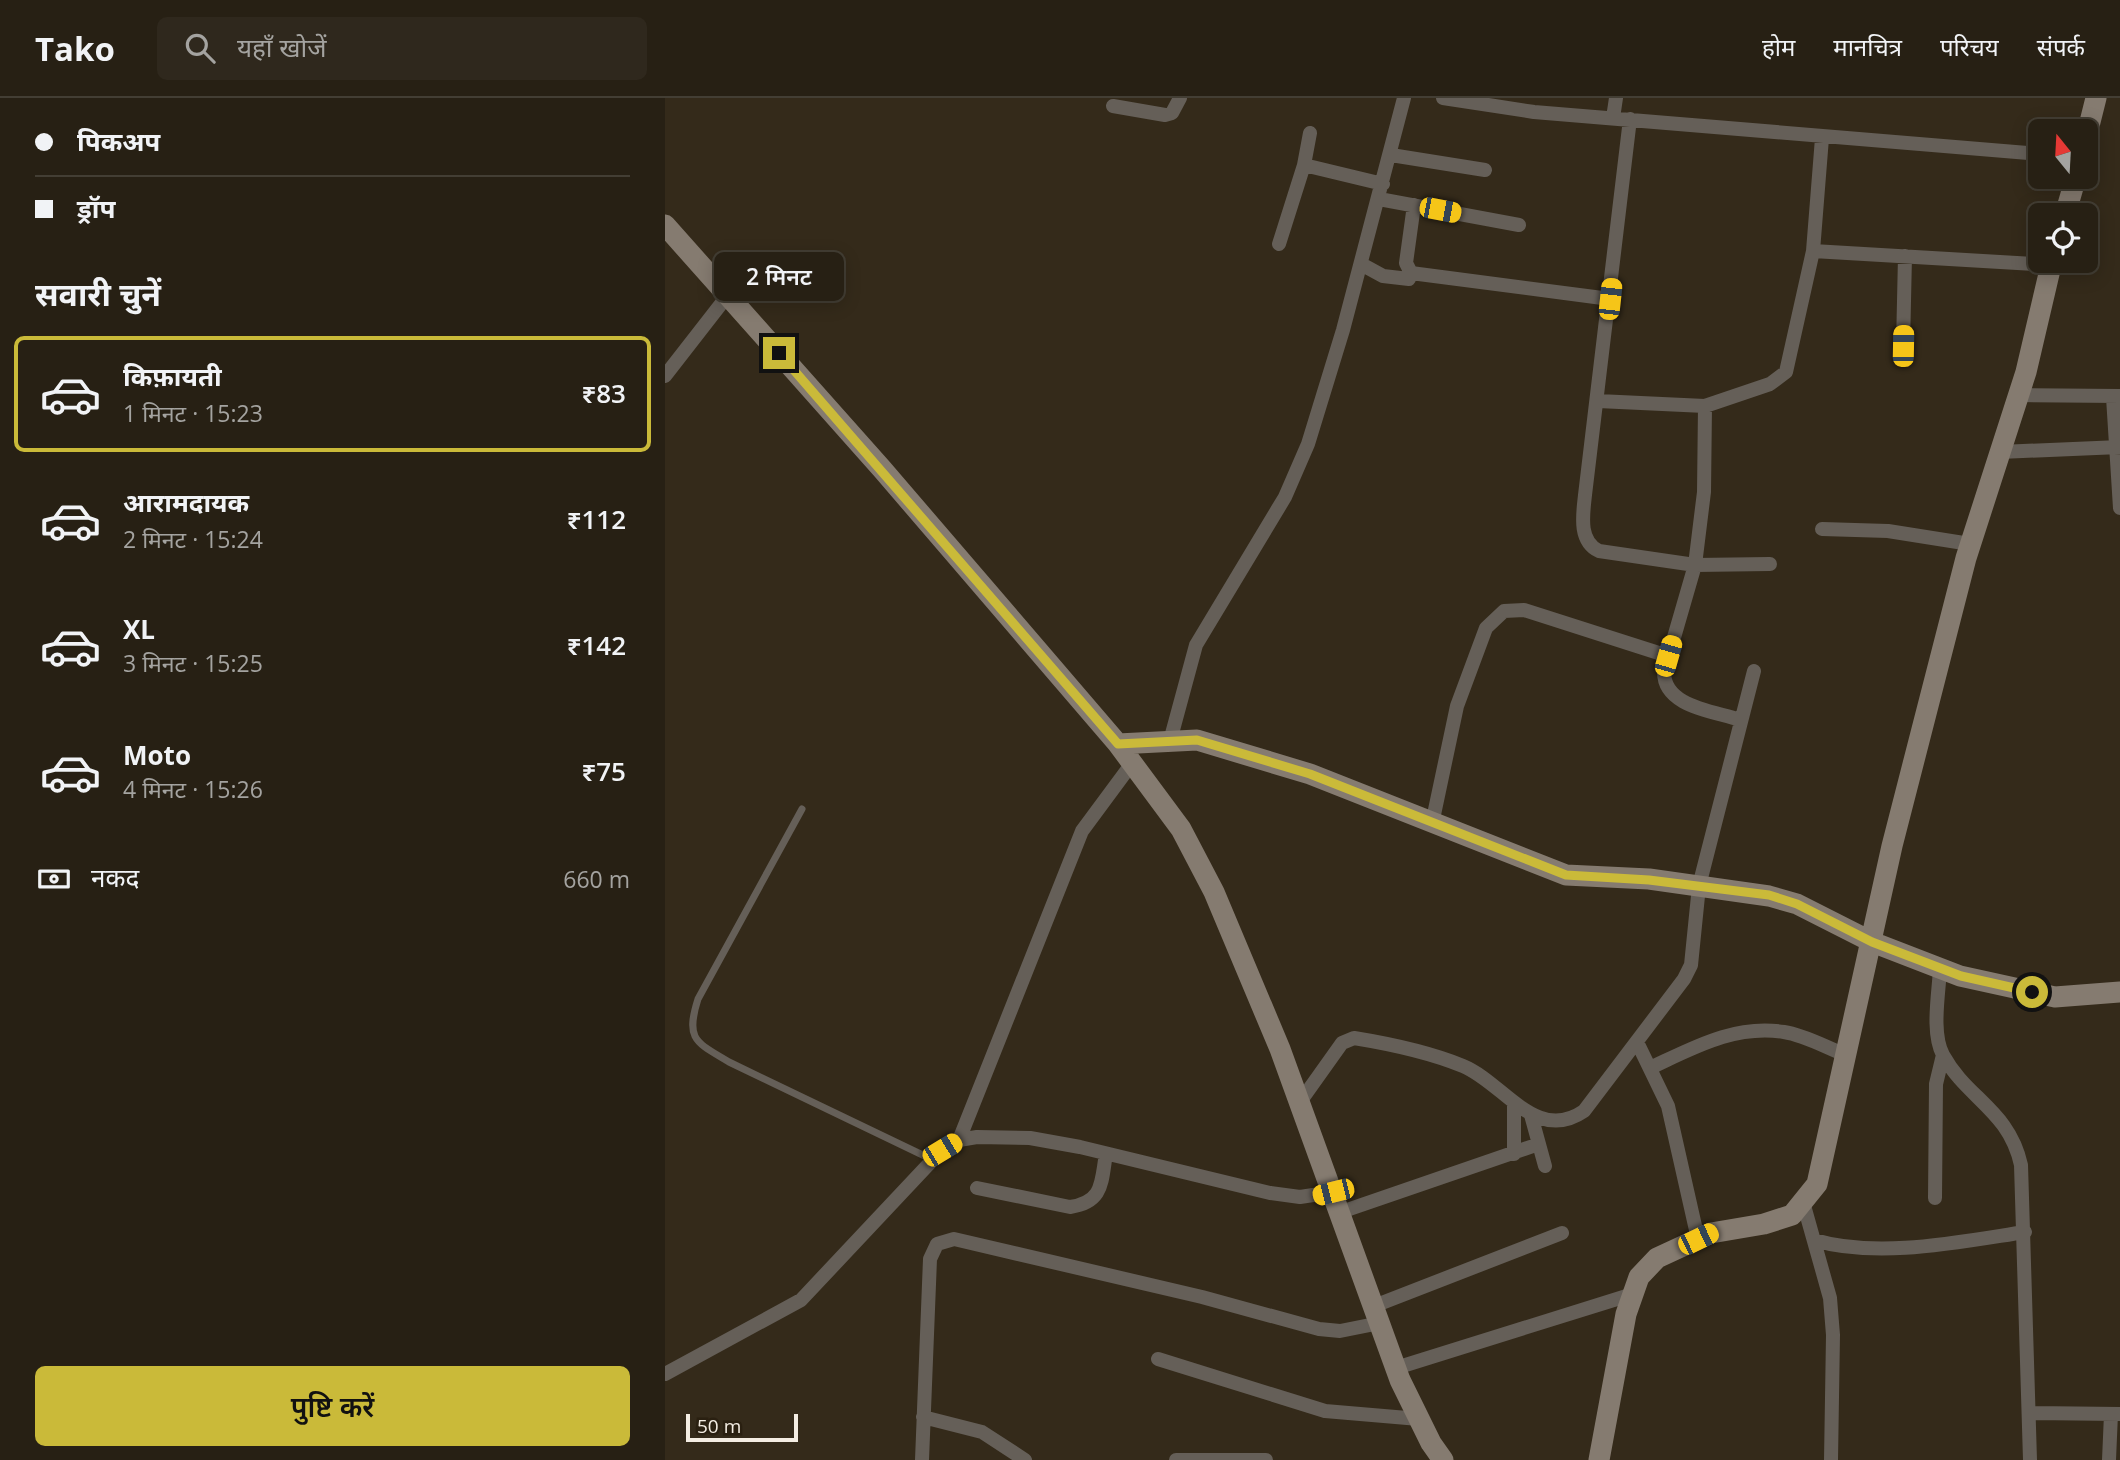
<!DOCTYPE html>
<html lang="hi">
<head>
<meta charset="utf-8">
<style>
  body { margin:0; font-family:"Open Sans","Noto Sans Devanagari",sans-serif; background:#2f281d; color:#f1f3f6; height:100vh; display:flex; flex-direction:column; font-size:26px; white-space:nowrap }
  * { box-sizing:border-box; margin:0 }
  p { font-size:23px; color:#a4a3a0 }
  .icon { flex:none; width:38px; height:38px; fill:none; stroke:currentColor; stroke-width:2; stroke-linecap:round; stroke-linejoin:round }
  .map { position:relative; flex:1; overflow:hidden }
  .panel { display:flex; flex-direction:column; background:#272014; width:665px }
  .panel>* { flex:none }
  .top-card { display:grid; align-content:center; height:154px; padding:0 35px; background:#272014 }
  .needle { width:46px; rotate:342deg }
  .buttons { position:absolute; left:1363px; top:21px; display:grid; gap:14px }
  .buttons a { display:grid; place-items:center; width:70px; height:70px; border-radius:10px; background:#272014; box-shadow:0 4px 18px #0003,0 0 0 2px #433e34; font-size:35px }
  .scale { position:absolute; left:21px; bottom:18px; width:112px; box-sizing:border-box; padding-left:7px; border:4px solid #f4ede3; border-top:0; font-size:19px; line-height:24px; white-space:nowrap; color:#f4ede3; -webkit-text-stroke:5px #2a2011; paint-order:stroke }
  .end { position:absolute; width:32px; height:32px; margin:-16px; border:9px solid #caba39; background:#111; box-shadow:0 0 0 4px #111 }
  .from { border-radius:50% }
  .bubble { position:absolute; height:49px; border-radius:10px; background:#272014; box-shadow:0 4px 18px #0003,0 0 0 2px #433e34; font-size:23px; font-weight:600; line-height:49px; text-align:center }
  .car { position:absolute; width:21px; height:42px; margin:-21px -10px; border-radius:9px; box-shadow:0 0 5px 2px #0007; background:linear-gradient(#f5c518 24%,#345 0 40%,#f5c518 0 76%,#345 0 86%,#f5c518 0) }
  .top-card b { display:flex; align-items:center; gap:24px; height:66px; font-size:26px }
  .top-card b+b { border-top:2px solid #433e34 }
  .top-card i { width:18px; height:18px; background:#f1f3f6 }
  ul { padding:0; list-style:none }
  li { display:flex; align-items:center; gap:21px; height:116px; margin:0 14px 10px; padding:0 21px; border:4px solid transparent; border-radius:10px }
  li div { flex:1 }
  li b { display:block; font-size:26px }
  li em { font-style:normal; font-weight:600 }
  li.selected { border-color:#caba39 }
  li>.icon { width:63px; height:63px; stroke-width:1.5 }
  h2 { padding:0 35px; font-size:32px; line-height:84px }
  .pay { display:flex; align-items:center; gap:18px; height:77px; padding:0 35px; font-size:26px }
  .pay p { margin-inline-start:auto }
  .cta { display:flex; gap:14px; margin-top:auto; padding:14px 35px }
  .cta a { flex:1; height:80px; border-radius:10px; background:#caba39; color:#111; font-size:28px; font-weight:600; line-height:80px; text-align:center }
  header { display:flex; align-items:center; gap:42px; box-sizing:border-box; height:98px; padding:0 35px; background:#272014; border-bottom:2px solid #433e34 }
  header strong { font-size:33px }
  nav { display:flex; gap:38px; margin-inline-start:auto; font-size:24px }
  .search { width:490px; height:63px; background:#2f281d; display:flex; align-items:center; gap:18px; box-sizing:border-box; padding:0 24px; border-radius:10px; color:#a4a3a0; font-size:26px }
  main { display:flex; flex:1; min-height:0 }
  .map>svg:first-child { display:block }
  .lines { fill:none; stroke-linecap:round; stroke-linejoin:round }
  .lane { stroke:#655f58; stroke-width:7 }
  .street { stroke:#655f58; stroke-width:14 }
  .secondary { stroke:#857b70; stroke-width:21 }
  .route { stroke:#caba39; stroke-width:9 }
</style>
</head>
<body>
<header>
<strong>Tako</strong>
<div class="search"><svg class="icon" aria-label="search" viewBox="0 0 24 24"><circle cx="10" cy="10" r="6"/><path d="M15 15l6 6"/></svg>यहाँ खोजें</div>
<nav><a>होम</a><a>मानचित्र</a><a>परिचय</a><a>संपर्क</a></nav>
</header>
<main>
<section class="panel">
<div class="top-card">
<b><i class="from"></i>पिकअप</b>
<b><i></i>ड्रॉप</b>
</div>
<h2>सवारी चुनें</h2>
<ul>
<li class="selected"><svg class="icon" aria-label="car" viewBox="0 0 24 24"><path d="M5 17H2v-5l4-1 3-4h7l3 4 3 1v5h-3M9 17h6M6 11h13"/><circle cx="7" cy="17" r="2"/><circle cx="17" cy="17" r="2"/></svg><div><b>किफ़ायती</b><p>1 मिनट · 15:23</p></div><em>₹83</em></li>
<li><svg class="icon" aria-label="car" viewBox="0 0 24 24"><path d="M5 17H2v-5l4-1 3-4h7l3 4 3 1v5h-3M9 17h6M6 11h13"/><circle cx="7" cy="17" r="2"/><circle cx="17" cy="17" r="2"/></svg><div><b>आरामदायक</b><p>2 मिनट · 15:24</p></div><em>₹112</em></li>
<li><svg class="icon" aria-label="car" viewBox="0 0 24 24"><path d="M5 17H2v-5l4-1 3-4h7l3 4 3 1v5h-3M9 17h6M6 11h13"/><circle cx="7" cy="17" r="2"/><circle cx="17" cy="17" r="2"/></svg><div><b>XL</b><p>3 मिनट · 15:25</p></div><em>₹142</em></li>
<li><svg class="icon" aria-label="car" viewBox="0 0 24 24"><path d="M5 17H2v-5l4-1 3-4h7l3 4 3 1v5h-3M9 17h6M6 11h13"/><circle cx="7" cy="17" r="2"/><circle cx="17" cy="17" r="2"/></svg><div><b>Moto</b><p>4 मिनट · 15:26</p></div><em>₹75</em></li>
</ul>
<div class="pay"><svg class="icon" aria-label="cash" viewBox="0 0 24 24"><path d="M3 7h18v10H3z"/><circle cx="12" cy="12" r="2"/></svg>नकद<p>660 m</p></div>
<div class="cta"><a>पुष्टि करें</a></div>
</section>
<div class="map">
<svg width="1455" height="1362" viewBox="0 0 1455 1362">
  <rect width="100%" height="100%" fill="#342a1a"/>
  <g class="lines">
    <path class="lane" d="M137,711L33,901C20,942 31,944 64,964L268,1062"/>
    <path class="street" d="M778,0L869,14L1376,56
      M448,8L500,17L507,15L515,0
      M948,20L951,0
      M965,21L920,397C918,416 913,443 934,453L1030,467L1105,466
      M726,57L820,72
      M639,67L718,86
      M714,101L854,127
      M749,107L741,165L746,175L945,201
      M614,146L639,67L645,35
      M1148,153L1386,167
      M696,166L718,178L744,181
      M1238,248L1240,158
      M0,278L63,197
      M1354,297L1455,298
      M1448,299L1455,410
      M933,303L1040,308L1105,286L1121,274L1148,153L1157,40
      M1040,308L1039,394L1030,467L999,574C999,609 1049,613 1075,622
      M1335,354L1455,349
      M1157,431L1223,433L1305,446
      M505,643L531,547L620,399L643,346L678,232L739,0
      M767,726L792,608L821,530L839,513L859,512L1003,558
      M1275,870C1274,895 1266,934 1278,957C1302,1001 1344,1012 1356,1067L1365,1362
      M972,944L1003,1008L1033,1141
      M985,970C1028,950 1070,926 1119,934C1140,937 1162,950 1181,957
      M635,1004L677,945L689,940C726,946 764,954 798,968C839,985 871,1046 919,1013L1019,881L1026,867L1034,788L1089,573
      M866,1017L880,1068
      M294,1042L417,733L468,664
      M849,1056V1006
      M312,1090L405,1109C439,1104 436,1084 441,1056
      M1270,1100L1271,986L1278,957
      M1138,1104L1165,1200L1168,1237L1166,1362
      M676,1114L874,1046
      M1149,1142C1213,1161 1294,1144 1360,1134
      M709,1208L897,1135
      M493,1261L660,1313L754,1321
      M731,1270L968,1196
      M0,1276L136,1202L277,1052L294,1042L312,1039L365,1040L415,1049L605,1095L635,1099L668,1094
      M1364,1315L1455,1316
      M258,1319L317,1334L360,1362
      M257,1362L265,1161L272,1146L289,1141L537,1199L654,1231L675,1233L715,1225
      M511,1362H601
      M1444,1362L1446,1316"/>
    <path class="secondary" d="M1421,40L1431,0
      M1400,117L1411,79
      M0,127L217,371L453,646L516,731L549,794L615,951L735,1282L766,1345L778,1362
      M453,646L532,642L645,676L901,777L984,781L1104,798L1132,806L1207,844L1295,878L1390,899L1455,894
      M934,1362L961,1216L974,1179L992,1160L1046,1135L1099,1126L1127,1117L1152,1086L1227,748L1301,460L1361,274L1387,163"/>
  </g>
  <g class="lines">
    <path class="route" d="M114,255L453,646L532,642L645,676L901,777L984,782L1104,797L1132,806L1207,844L1296,878L1367,894"/>
  </g>
</svg>
<div class="buttons">
<a><svg class="needle" viewBox="-14 -14 28 28"><path d="M0-13l5 13h-10z" fill="#e53935"/><path d="M0 13l5-13h-10z" fill="#a4a3a0"/></svg></a>
<a><svg class="icon" aria-label="locate" viewBox="0 0 24 24"><circle cx="12" cy="12" r="6"/><path d="M12 2v4M12 18v4M2 12h4M18 12h4"/></svg></a>
</div>
<div class="scale">50 m</div>
<i class="end from" style="left:1367px;top:894px"></i>
<i class="end" style="left:114px;top:255px"></i>
<div class="bubble" style="left:49px;top:154px;width:130px">2 मिनट</div>
<i class="car" style="left:775px;top:112px;rotate:101deg"></i>
<i class="car" style="left:945px;top:201px;rotate:6deg"></i>
<i class="car" style="left:1238px;top:248px;rotate:1deg"></i>
<i class="car" style="left:1003px;top:558px;rotate:16deg"></i>
<i class="car" style="left:277px;top:1052px;rotate:59deg"></i>
<i class="car" style="left:668px;top:1094px;rotate:256deg"></i>
<i class="car" style="left:1033px;top:1141px;rotate:64deg"></i>
</div>
</main>
</body>
</html>
